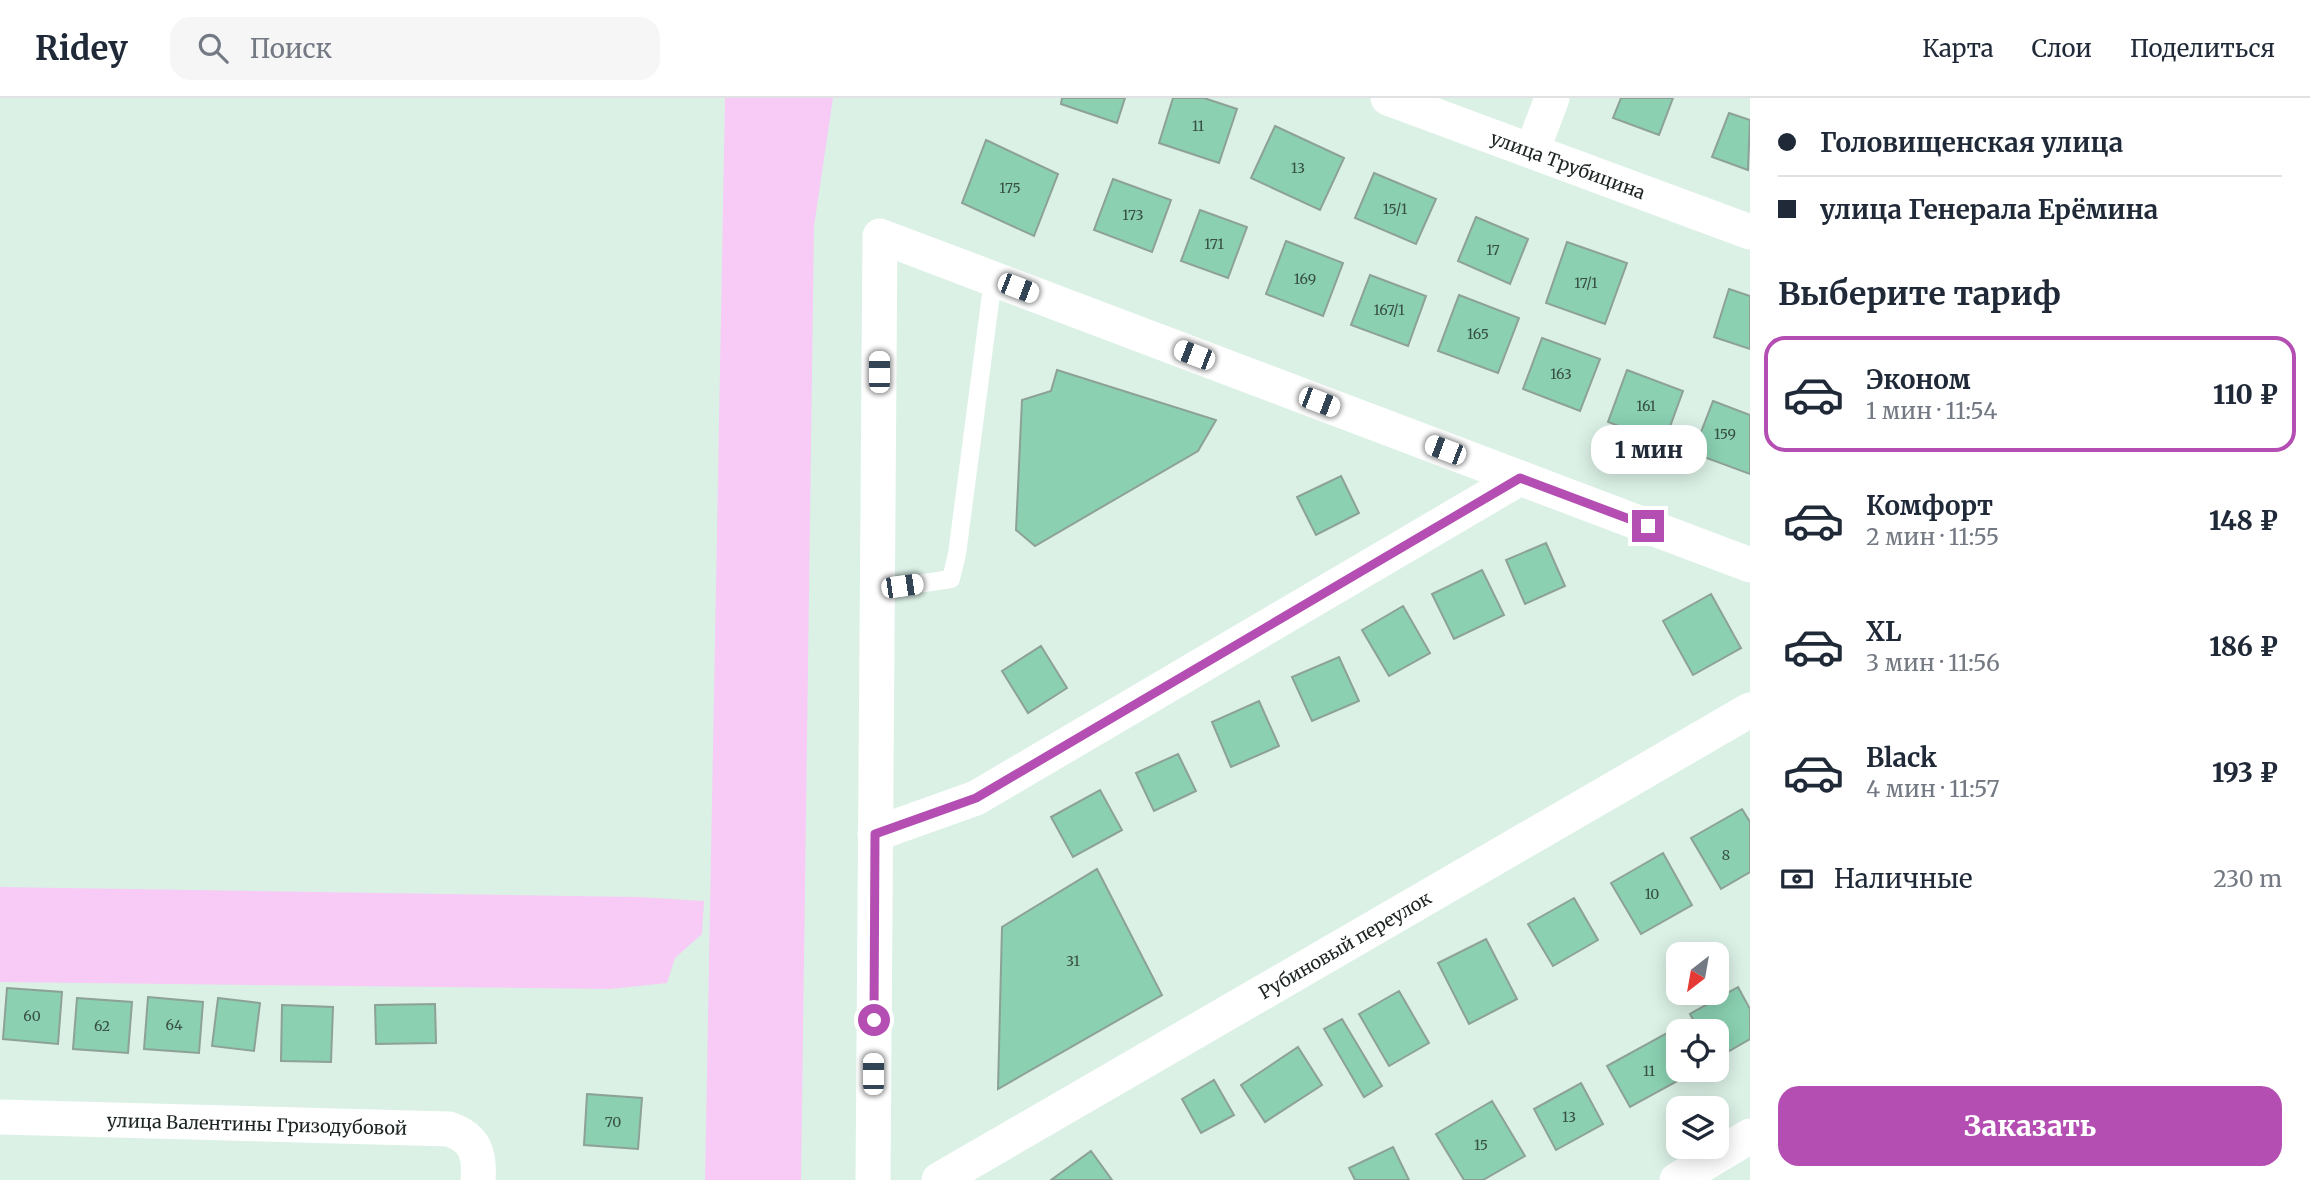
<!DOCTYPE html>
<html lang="ru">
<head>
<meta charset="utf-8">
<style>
  body { margin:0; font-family:Merriweather,serif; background:#f6f6f7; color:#1f2937; height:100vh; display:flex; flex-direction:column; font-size:26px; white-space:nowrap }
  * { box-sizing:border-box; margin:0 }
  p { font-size:23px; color:#747a83 }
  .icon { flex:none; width:38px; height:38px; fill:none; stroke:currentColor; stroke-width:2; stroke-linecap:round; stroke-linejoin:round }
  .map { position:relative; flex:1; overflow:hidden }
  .drawer { display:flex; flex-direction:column; background:#fff; width:560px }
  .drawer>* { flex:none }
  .guide { display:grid; align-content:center; height:154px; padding:0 28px; background:#fff }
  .needle { width:46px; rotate:211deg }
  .controls { position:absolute; left:1666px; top:844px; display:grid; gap:14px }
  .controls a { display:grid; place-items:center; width:63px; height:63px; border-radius:14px; background:#fff; box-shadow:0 4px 18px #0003; font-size:35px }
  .end { position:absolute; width:32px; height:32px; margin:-16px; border:9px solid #b44eb3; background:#fff; box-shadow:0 0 0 4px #fff }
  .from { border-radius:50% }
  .bubble { position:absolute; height:49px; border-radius:21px; background:#fff; box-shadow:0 4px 18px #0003; font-size:23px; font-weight:800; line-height:49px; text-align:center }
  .car { position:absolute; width:21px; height:42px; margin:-21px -10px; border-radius:9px; box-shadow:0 0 5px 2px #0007; background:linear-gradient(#fff 24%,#345 0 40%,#fff 0 76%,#345 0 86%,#fff 0) }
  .guide b { display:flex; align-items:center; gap:24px; height:66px; font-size:26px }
  .guide b+b { border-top:2px solid #e0e1e3 }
  .guide i { width:18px; height:18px; background:#1f2937 }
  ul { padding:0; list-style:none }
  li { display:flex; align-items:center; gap:21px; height:116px; margin:0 14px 10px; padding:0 14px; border:4px solid transparent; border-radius:21px }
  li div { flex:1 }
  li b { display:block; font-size:26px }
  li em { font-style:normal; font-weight:800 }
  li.selected { border-color:#b44eb3 }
  li>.icon { width:63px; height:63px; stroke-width:1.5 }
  h2 { padding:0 28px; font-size:32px; line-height:84px }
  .pay { display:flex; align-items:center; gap:18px; height:77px; padding:0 28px; font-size:26px }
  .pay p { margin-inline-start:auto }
  .button { display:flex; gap:14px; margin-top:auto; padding:14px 28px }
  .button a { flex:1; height:80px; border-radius:21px; background:#b44eb3; color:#fff; font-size:28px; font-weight:800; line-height:80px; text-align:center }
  header { display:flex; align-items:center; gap:42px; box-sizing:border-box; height:98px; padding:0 35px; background:#fff; border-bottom:2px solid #e0e1e3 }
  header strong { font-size:33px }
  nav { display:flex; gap:38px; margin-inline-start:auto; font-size:24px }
  .search { width:490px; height:63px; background:#f6f6f7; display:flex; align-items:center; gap:18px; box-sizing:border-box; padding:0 24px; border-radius:21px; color:#747a83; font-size:26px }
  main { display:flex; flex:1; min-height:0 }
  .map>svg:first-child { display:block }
  .green { fill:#f7cbf5 }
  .building { fill:#8ad0b1; stroke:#8da197; stroke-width:2 }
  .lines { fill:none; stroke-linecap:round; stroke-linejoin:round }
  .service { stroke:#fff; stroke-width:18 }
  .minor { stroke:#fff; stroke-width:35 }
  .route { stroke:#b44eb3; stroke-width:9 }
  .labels { text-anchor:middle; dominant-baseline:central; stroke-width:5; stroke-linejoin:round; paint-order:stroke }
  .number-label { font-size:14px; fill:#384f44 }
  .street-label { font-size:18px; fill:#1c2420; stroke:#dbf1e6 }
</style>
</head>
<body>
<header>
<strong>Ridey</strong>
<div class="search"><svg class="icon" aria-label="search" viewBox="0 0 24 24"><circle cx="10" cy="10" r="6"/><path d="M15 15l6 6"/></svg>Поиск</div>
<nav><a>Карта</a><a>Слои</a><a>Поделиться</a></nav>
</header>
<main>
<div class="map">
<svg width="1750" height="1082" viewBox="0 0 1750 1082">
  <rect width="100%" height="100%" fill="#dbf1e6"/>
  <path class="green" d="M725,0H833L814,128L801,1082H705Z
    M0,789L639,799L704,803L702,836L675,860L667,885L610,891L0,884Z"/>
  <path class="building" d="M1062,0H1125L1117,25L1061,6Z
    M1173,0H1204L1237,11L1219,65L1159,45Z
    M1621,0H1673L1659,37L1613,20Z
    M1729,15L1750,22L1748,72L1712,59Z
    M1275,28L1344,60L1320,112L1251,80Z
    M986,42L1058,76L1034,138L962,105Z
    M1374,75L1436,101L1416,146L1355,120Z
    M1113,81L1171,102L1152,154L1094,132Z
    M1200,112L1247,129L1228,180L1181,163Z
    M1476,119L1528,141L1510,186L1458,163Z
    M1286,143L1343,165L1323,218L1266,196Z
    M1567,144L1627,165L1605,226L1546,205Z
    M1370,177L1426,198L1408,248L1351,227Z
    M1729,191L1750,198V251L1714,239Z
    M1459,197L1519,220L1498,275L1438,253Z
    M1542,240L1600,261L1580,313L1523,291Z
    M1057,272L1216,322L1198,353L1035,448L1016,432L1022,302L1051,293Z
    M1627,272L1683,293L1664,345L1608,324Z
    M1713,303L1750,317V376L1693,355Z
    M1341,378L1359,415L1316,437L1297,399Z
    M1546,445L1565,488L1525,506L1506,462Z
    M1482,472L1504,517L1454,541L1432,496Z
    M1711,496L1741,550L1693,577L1663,523Z
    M1403,508L1430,555L1389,578L1362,532Z
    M1041,548L1067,590L1028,615L1002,573Z
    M1339,559L1359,603L1312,623L1292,579Z
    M1259,603L1279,648L1231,669L1212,624Z
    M1178,656L1196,693L1154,713L1136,675Z
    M1100,692L1122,732L1073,759L1051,719Z
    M1742,711L1750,724V774L1721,791L1691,740Z
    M1663,755L1692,807L1641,836L1611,785Z
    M1097,771L1162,897L998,991L1002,829Z
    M1574,800L1598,842L1553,868L1528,826Z
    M1486,841L1517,901L1469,926L1438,865Z
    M1738,889L1750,911V941L1717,960V933H1699L1690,916Z
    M7,890L62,894L58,946L3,941Z
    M1399,893L1429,945L1389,968L1359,916Z
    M148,899L203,904L199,955L144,951Z
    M77,900L132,904L128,955L73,951Z
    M218,900L260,905L254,953L212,948Z
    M435,906L436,945L376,946L375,907Z
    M282,907L333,909L331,964L281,963Z
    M1342,921L1382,988L1364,999L1324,931Z
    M1667,935L1678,955V971H1687L1690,976L1630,1009L1607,968Z
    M1298,949L1322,987L1265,1024L1241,987Z
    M1214,982L1234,1017L1201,1035L1182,1001Z
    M1581,985L1603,1026L1556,1052L1534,1011Z
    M587,996L642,1000L638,1051L584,1047Z
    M1492,1003L1525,1058L1483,1082H1464L1436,1036Z
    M1393,1049L1409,1082H1355L1349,1070Z
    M1091,1053L1112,1082H1051Z"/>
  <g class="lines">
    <path class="service" d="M878,492L951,481L957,456L993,181"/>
    <g class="minor">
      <path id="s1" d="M1388,0L1750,134"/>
      <path d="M1532,53L1552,0"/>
      <path d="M875,736L976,700L1520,380"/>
      <path id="s2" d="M0,1019L449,1031C475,1040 480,1055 478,1082"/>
      <path d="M873,1082L880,138L1750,467"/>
      <path id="s3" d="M939,1082L1750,612"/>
      <path d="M1677,1082L1750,1038"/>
    </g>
  </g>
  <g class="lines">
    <path class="route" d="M874,922L875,736L976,700L1520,380L1648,428"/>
  </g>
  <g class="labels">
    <g class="number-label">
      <text x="1198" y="28">11</text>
      <text x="1298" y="70">13</text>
      <text x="1010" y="90">175</text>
      <text x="1395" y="111">15/1</text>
      <text x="1133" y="117">173</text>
      <text x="1214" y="146">171</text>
      <text x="1493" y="152">17</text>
      <text x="1305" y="181">169</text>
      <text x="1586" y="185">17/1</text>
      <text x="1389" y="212">167/1</text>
      <text x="1478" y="236">165</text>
      <text x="1561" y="276">163</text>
      <text x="1646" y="308">161</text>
      <text x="1725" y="336">159</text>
      <text x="1726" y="757">8</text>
      <text x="1652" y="796">10</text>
      <text x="1073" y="863">31</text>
      <text x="32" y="918">60</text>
      <text x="174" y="927">64</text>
      <text x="102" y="928">62</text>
      <text x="1649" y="973">11</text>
      <text x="1569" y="1019">13</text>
      <text x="613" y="1024">70</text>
      <text x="1481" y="1047">15</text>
    </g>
    <g class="street-label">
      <text stroke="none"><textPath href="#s1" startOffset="192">улица Трубицина</textPath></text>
      <text stroke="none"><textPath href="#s3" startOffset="469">Рубиновый переулок</textPath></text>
      <text stroke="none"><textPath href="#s2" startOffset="257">улица Валентины Гризодубовой</textPath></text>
    </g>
  </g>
</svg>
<div class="controls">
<a><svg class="needle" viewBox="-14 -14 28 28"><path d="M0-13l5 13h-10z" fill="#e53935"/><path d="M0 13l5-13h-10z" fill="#747a83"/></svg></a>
<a><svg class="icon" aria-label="locate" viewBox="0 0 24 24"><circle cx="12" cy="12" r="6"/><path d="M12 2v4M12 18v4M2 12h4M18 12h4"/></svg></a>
<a><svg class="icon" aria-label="layers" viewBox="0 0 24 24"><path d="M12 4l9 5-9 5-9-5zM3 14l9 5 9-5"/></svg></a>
</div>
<i class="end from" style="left:874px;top:922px"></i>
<i class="end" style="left:1648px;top:428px"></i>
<div class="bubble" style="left:1591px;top:327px;width:116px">1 мин</div>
<i class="car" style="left:1018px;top:190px;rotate:111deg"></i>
<i class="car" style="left:1194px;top:257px;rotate:291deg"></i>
<i class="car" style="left:879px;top:274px;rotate:0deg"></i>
<i class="car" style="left:1319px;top:304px;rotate:111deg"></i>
<i class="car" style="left:1445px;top:352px;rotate:291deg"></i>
<i class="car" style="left:902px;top:488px;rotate:82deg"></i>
<i class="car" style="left:873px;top:976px;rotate:0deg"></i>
</div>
<section class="drawer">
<div class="guide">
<b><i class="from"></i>Головищенская улица</b>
<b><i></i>улица Генерала Ерёмина</b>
</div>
<h2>Выберите тариф</h2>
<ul>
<li class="selected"><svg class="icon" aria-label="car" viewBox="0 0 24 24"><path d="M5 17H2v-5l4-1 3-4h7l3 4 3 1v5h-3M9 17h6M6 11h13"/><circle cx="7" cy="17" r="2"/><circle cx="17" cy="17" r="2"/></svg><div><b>Эконом</b><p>1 мин · 11:54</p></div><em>110 ₽</em></li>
<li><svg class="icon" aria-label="car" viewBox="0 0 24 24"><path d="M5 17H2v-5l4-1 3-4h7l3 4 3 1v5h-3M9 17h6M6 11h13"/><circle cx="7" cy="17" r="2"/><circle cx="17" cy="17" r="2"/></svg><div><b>Комфорт</b><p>2 мин · 11:55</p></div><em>148 ₽</em></li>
<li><svg class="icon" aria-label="car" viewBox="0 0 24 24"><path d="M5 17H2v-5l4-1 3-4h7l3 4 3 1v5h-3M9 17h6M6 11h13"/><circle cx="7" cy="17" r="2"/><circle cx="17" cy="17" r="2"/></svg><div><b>XL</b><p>3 мин · 11:56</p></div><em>186 ₽</em></li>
<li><svg class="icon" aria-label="car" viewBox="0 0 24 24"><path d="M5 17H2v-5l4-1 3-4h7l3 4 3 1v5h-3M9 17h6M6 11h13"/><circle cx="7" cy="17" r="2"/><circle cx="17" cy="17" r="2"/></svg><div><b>Black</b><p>4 мин · 11:57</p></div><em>193 ₽</em></li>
</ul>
<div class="pay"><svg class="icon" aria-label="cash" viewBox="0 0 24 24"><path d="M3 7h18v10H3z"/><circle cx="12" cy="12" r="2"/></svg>Наличные<p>230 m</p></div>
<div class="button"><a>Заказать</a></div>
</section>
</main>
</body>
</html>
